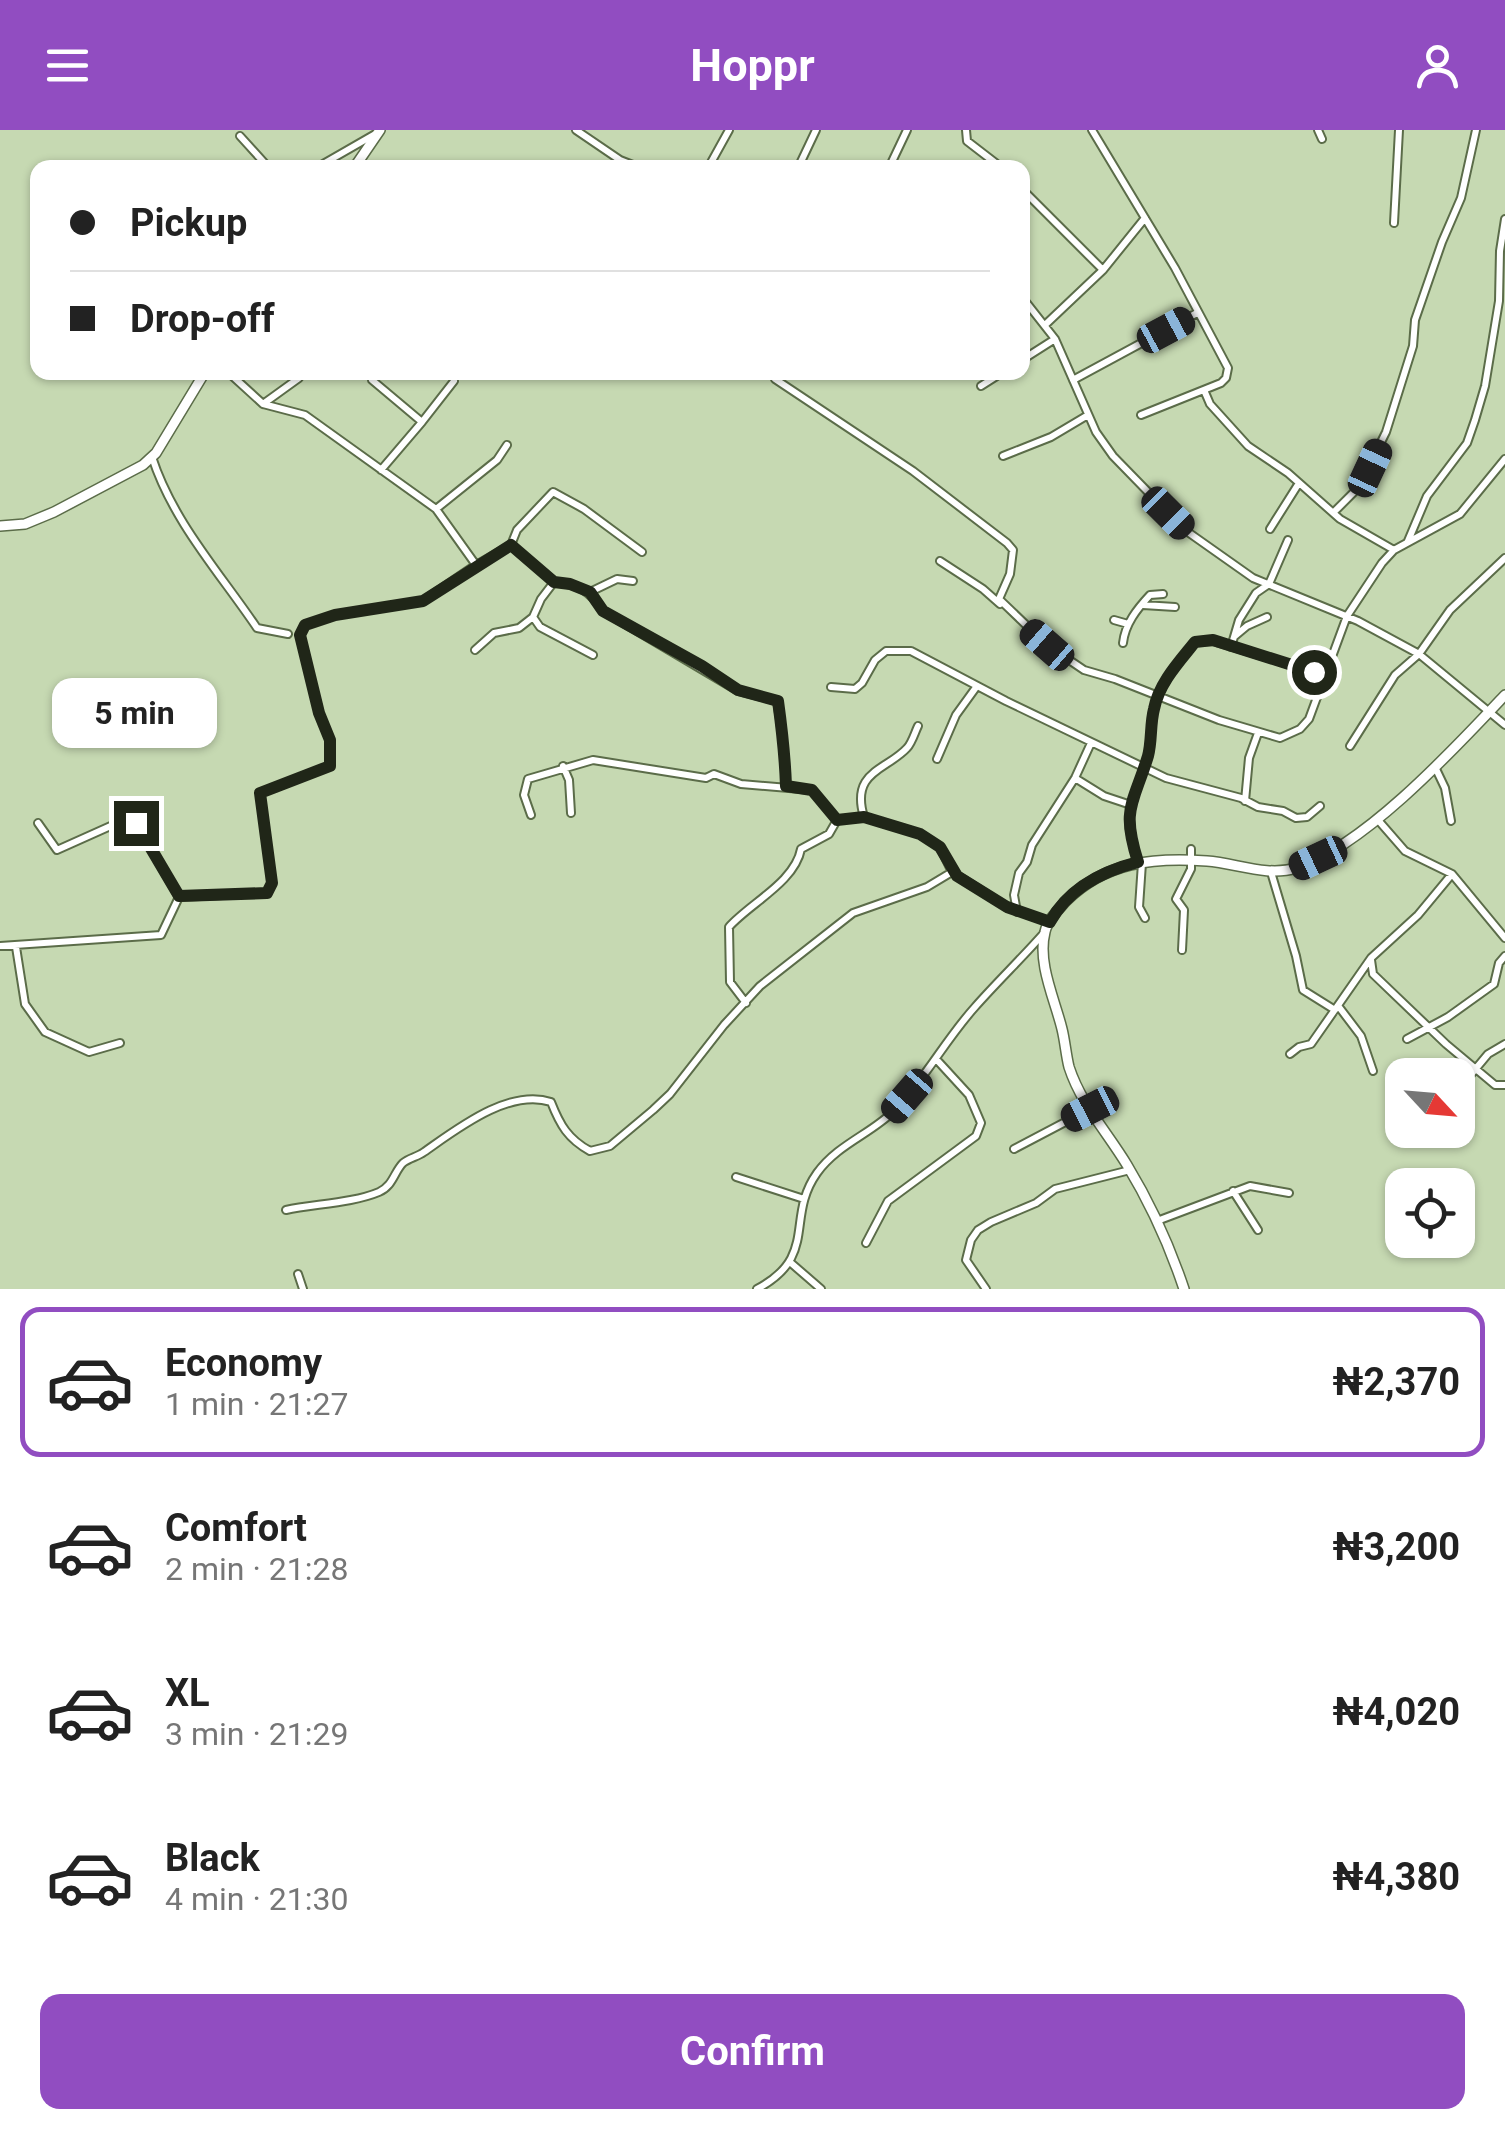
<!DOCTYPE html>
<html lang="en">
<head>
<meta charset="utf-8">
<style>
  body { margin:0; font-family:Roboto,sans-serif; background:#f6f6f6; color:#222; height:100vh; display:flex; flex-direction:column; font-size:38px; white-space:nowrap }
  * { box-sizing:border-box; margin:0 }
  p { font-size:32px; color:#767676 }
  .icon { flex:none; width:55px; height:55px; fill:none; stroke:currentColor; stroke-width:2; stroke-linecap:round; stroke-linejoin:round }
  .map { position:relative; height:1159px; overflow:hidden }
  .details { display:flex; flex-direction:column; background:#fff; flex:1 }
  .details>* { flex:none }
  .guide { position:absolute; left:30px; top:30px; width:1000px; height:220px; border-radius:20px; box-shadow:0 2px 8px #0004; display:grid; align-content:center; height:220px; padding:0 40px; background:#fff }
  .needle { width:65px; rotate:116deg }
  .fabs { position:absolute; left:1385px; top:928px; display:grid; gap:20px }
  .fabs a { display:grid; place-items:center; width:90px; height:90px; border-radius:20px; background:#fff; box-shadow:0 2px 8px #0004; font-size:50px }
  .end { position:absolute; width:45px; height:45px; margin:-22px; border:12px solid #202618; background:#fff; box-shadow:0 0 0 5px #fff }
  .from { border-radius:50% }
  .bubble { position:absolute; height:70px; border-radius:20px; background:#fff; box-shadow:0 2px 8px #0004; font-size:32px; font-weight:700; line-height:70px; text-align:center }
  .car { position:absolute; width:30px; height:60px; margin:-30px -15px; border-radius:12px; box-shadow:0 0 8px 2px #0007; background:linear-gradient(#222 24%,#8ab4d8 0 40%,#222 0 76%,#8ab4d8 0 86%,#222 0) }
  .guide b { display:flex; align-items:center; gap:35px; height:95px; font-size:38px }
  .guide b+b { border-top:2px solid #e0e0e0 }
  .guide i { width:25px; height:25px; background:#222 }
  ul { padding:18px 0 0; list-style:none }
  li { display:flex; align-items:center; gap:30px; height:150px; margin:0 20px 15px; padding:0 20px; border:5px solid transparent; border-radius:20px }
  li div { flex:1 }
  li b { display:block; font-size:38px }
  li em { font-style:normal; font-weight:700 }
  li.current { border-color:#914dc1 }
  li>.icon { width:90px; height:90px; stroke-width:1.5 }
  .action { display:flex; gap:20px; margin-top:auto; padding:20px 40px }
  .action a { flex:1; height:115px; border-radius:20px; background:#914dc1; color:#fff; font-size:40px; font-weight:700; line-height:115px; text-align:center }
  header { display:flex; justify-content:space-between; align-items:center; height:130px; padding:0 40px; background:#914dc1; color:#fff; font-size:45px; font-weight:700 }
  .map>svg:first-child { display:block }
  .lines { fill:none; stroke-linecap:round; stroke-linejoin:round }
  .minor-casing { stroke:#5b6c49; stroke-width:10 }
  .tertiary-casing { stroke:#5b6c49; stroke-width:12 }
  .minor { stroke:#fff; stroke-width:6 }
  .tertiary { stroke:#fff; stroke-width:9 }
  .route { stroke:#202618; stroke-width:12 }
</style>
</head>
<body>
<header><svg class="icon" aria-label="menu" viewBox="0 0 24 24"><path d="M4 6h16M4 12h16M4 18h16"/></svg>Hoppr<svg class="icon" aria-label="person" viewBox="0 0 24 24"><circle cx="12" cy="8" r="4"/><path d="M4 21q1-7 8-7t8 7"/></svg></header>
<div class="map">
<svg width="1505" height="1159" viewBox="0 0 1505 1159">
  <rect width="100%" height="100%" fill="#c6d9b2"/>
  <g class="lines">
    <defs>
      <path id="minor" d="M576,0L620,30L638,37
        M966,0L967,11L1002,38
        M1092,0L1175,138L1228,238L1226,248L1221,253L1141,285
        M1318,0L1322,9
        M240,6L269,38
        M316,38L377,3
        M708,38L729,0
        M798,38L816,0
        M889,38L907,0
        M1022,59L1103,140
        M1394,93L1399,0
        M1022,167L1055,209L1096,302L1113,326L1185,400L1253,448L1358,491L1419,524L1505,595
        M1046,194L1103,140L1145,88
        M1022,230L1055,209
        M228,242L263,274L299,248
        M775,249L913,341L1007,413L1013,420L1010,444L999,469L1047,515L1084,540L1115,549L1219,590L1280,608L1300,599L1309,589L1347,486L1382,433L1394,420L1460,384L1505,329
        M372,250L422,292L381,340
        M1073,250L1197,183
        M981,256L1003,242
        M1204,260L1210,274L1248,316L1288,343L1340,389L1394,420
        M422,292L454,251
        M1003,326L1051,307L1088,285
        M152,327C173,392 220,443 257,498L288,504
        M436,379L497,330L507,315
        M1333,383L1359,357L1386,302L1413,216L1415,190L1442,112L1461,68L1476,0
        M1270,399L1299,353
        M1408,411L1427,366L1467,313L1475,290L1485,256L1499,171L1500,121L1505,89
        M511,415L517,400L553,362L584,379L642,422
        M940,431L983,459L1000,474
        M476,435L511,415L554,452
        M590,462L617,449L633,451
        M1143,475L1175,477
        M533,487L540,497L593,525
        M1114,490L1128,494
        M1235,506L1247,496L1267,487
        M1123,513C1125,494 1137,479 1150,465L1163,464
        M1231,517L1239,490L1256,463L1269,454L1288,410
        M475,520L494,503L519,498L533,487L541,469L554,452C578,454 590,461 603,481L738,561L777,571C782,600 785,627 786,656
        M831,557L855,559L862,553L875,530L886,521H911L1006,571L1166,648L1241,668L1258,677L1283,681L1296,688L1307,687L1320,676
        M1350,616L1395,545L1419,524L1450,480L1505,428
        M937,629L956,585L977,556
        M563,636L569,650L571,683
        M1435,637L1445,658L1451,691
        M1075,648L1104,666L1128,674
        M1245,671L1249,628L1258,603
        M531,685L524,665L528,649L593,630L706,648L714,644L741,654L812,660L837,690L829,704L801,719C795,752 749,774 729,797L730,852L746,873
        M864,687C850,641 887,640 907,618C912,613 915,602 918,596
        M1378,690L1405,721L1452,744L1505,808
        M38,693L57,720L124,690L136,693L179,767
        M1138,732C1120,678 1133,675 1148,626C1152,611 1150,594 1154,579C1160,553 1179,532 1195,512L1213,511L1314,542L1327,536
        M1142,733L1139,777L1145,788
        M952,742L1007,777L1049,792
        M1271,742L1296,826L1303,860L1335,880
        M179,767L267,763L272,753L260,663L330,636V610L319,583L300,505L305,495L335,485L423,471L476,435L436,379L305,285L263,274
        M1017,782L1014,765L1019,743L1027,732L1032,715L1075,648L1091,613
        M0,816L161,805L179,767
        M16,817L25,874L45,902L89,922L120,913
        M1182,820L1184,780L1176,769L1191,739V719
        M1371,830L1373,844L1446,914L1495,955H1505
        M1339,877L1361,906L1373,941
        M1407,909L1448,887L1494,854L1499,833L1505,826
        M1290,924L1299,917L1311,914L1371,828L1418,785L1452,744
        M1468,948L1488,924L1505,914
        M1014,1019L1090,979
        M736,1047L804,1069
        M1233,1061L1258,1100
        M286,1080C314,1074 353,1073 379,1062C393,1056 394,1042 403,1033C409,1028 417,1027 424,1022C457,999 509,958 551,972C560,995 568,1009 590,1021L610,1016L653,980L670,964L724,895L760,856L853,783L927,757L952,742L940,717L920,704L864,687L837,690
        M1157,1091L1250,1056L1289,1063
        M866,1113L888,1071L976,1006L981,993L969,965L936,929
        M791,1133L821,1159
        M298,1144L303,1159
        M757,1159C819,1126 785,1088 817,1043C838,1014 871,1004 895,980C925,949 946,909 975,877C997,852 1022,828 1044,803
        M986,1159L966,1130L971,1110L978,1100L991,1092L1036,1073L1055,1059L1130,1040"/>
      <path id="tertiary" d="M354,38L380,0
        M0,396L25,394L54,382L143,335L156,323L205,242
        M1184,1159C1170,1117 1150,1073 1127,1035C1107,1002 1081,974 1069,937C1066,925 1065,911 1062,899C1055,870 1037,833 1045,802C1047,791 1058,780 1066,771C1105,732 1153,727 1207,731C1236,733 1267,747 1296,738C1364,717 1456,617 1505,565"/>
    </defs>
    <use href="#minor" class="minor-casing"/>
    <use href="#tertiary" class="tertiary-casing"/>
    <use href="#minor" class="minor"/>
    <use href="#tertiary" class="tertiary"/>
  </g>
  <g class="lines">
    <path class="route" d="M136,693L179,766L267,763L272,753L260,663L330,636V610L319,583L300,505L305,495L335,485L423,471L511,415L554,452L570,454L590,462L603,481L702,536L738,560L778,571C782,600 785,627 786,656L812,660L837,690L864,687L920,704L940,717L957,746L1007,777L1050,792C1068,759 1103,741 1138,732C1121,678 1133,675 1148,626C1152,611 1150,594 1154,579C1159,553 1179,532 1195,512L1213,510L1314,542"/>
  </g>
</svg>
<div class="fabs">
<a><svg class="needle" viewBox="-14 -14 28 28"><path d="M0-13l5 13h-10z" fill="#e53935"/><path d="M0 13l5-13h-10z" fill="#767676"/></svg></a>
<a><svg class="icon" aria-label="locate" viewBox="0 0 24 24"><circle cx="12" cy="12" r="6"/><path d="M12 2v4M12 18v4M2 12h4M18 12h4"/></svg></a>
</div>
<i class="end from" style="left:1314px;top:542px"></i>
<i class="end" style="left:136px;top:693px"></i>
<div class="bubble" style="left:52px;top:548px;width:165px">5 min</div>
<i class="car" style="left:1166px;top:200px;rotate:62deg"></i>
<i class="car" style="left:1370px;top:338px;rotate:25deg"></i>
<i class="car" style="left:1168px;top:383px;rotate:135deg"></i>
<i class="car" style="left:1047px;top:515px;rotate:311deg"></i>
<i class="car" style="left:1318px;top:728px;rotate:245deg"></i>
<i class="car" style="left:907px;top:966px;rotate:221deg"></i>
<i class="car" style="left:1090px;top:979px;rotate:243deg"></i>
<div class="guide">
<b><i class="from"></i>Pickup</b>
<b><i></i>Drop-off</b>
</div>
</div>
<section class="details">
<ul>
<li class="current"><svg class="icon" aria-label="car" viewBox="0 0 24 24"><path d="M5 17H2v-5l4-1 3-4h7l3 4 3 1v5h-3M9 17h6M6 11h13"/><circle cx="7" cy="17" r="2"/><circle cx="17" cy="17" r="2"/></svg><div><b>Economy</b><p>1 min · 21:27</p></div><em>₦2,370</em></li>
<li><svg class="icon" aria-label="car" viewBox="0 0 24 24"><path d="M5 17H2v-5l4-1 3-4h7l3 4 3 1v5h-3M9 17h6M6 11h13"/><circle cx="7" cy="17" r="2"/><circle cx="17" cy="17" r="2"/></svg><div><b>Comfort</b><p>2 min · 21:28</p></div><em>₦3,200</em></li>
<li><svg class="icon" aria-label="car" viewBox="0 0 24 24"><path d="M5 17H2v-5l4-1 3-4h7l3 4 3 1v5h-3M9 17h6M6 11h13"/><circle cx="7" cy="17" r="2"/><circle cx="17" cy="17" r="2"/></svg><div><b>XL</b><p>3 min · 21:29</p></div><em>₦4,020</em></li>
<li><svg class="icon" aria-label="car" viewBox="0 0 24 24"><path d="M5 17H2v-5l4-1 3-4h7l3 4 3 1v5h-3M9 17h6M6 11h13"/><circle cx="7" cy="17" r="2"/><circle cx="17" cy="17" r="2"/></svg><div><b>Black</b><p>4 min · 21:30</p></div><em>₦4,380</em></li>
</ul>
<div class="action"><a>Confirm</a></div>
</section>
</body>
</html>
